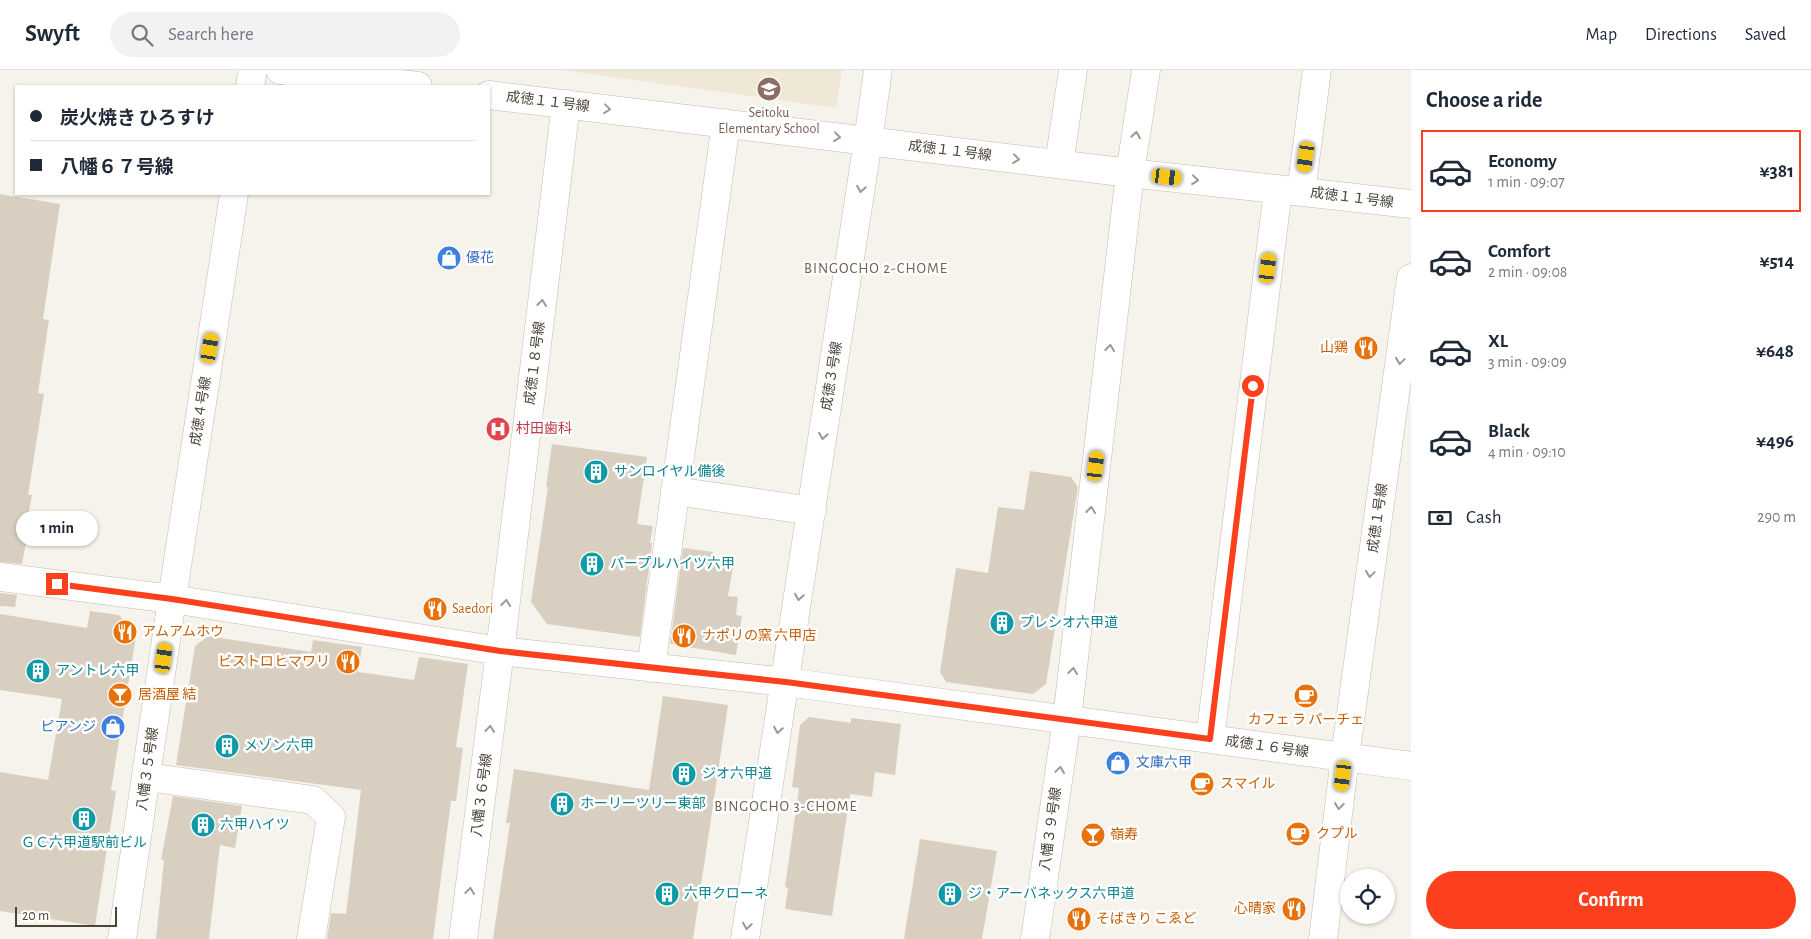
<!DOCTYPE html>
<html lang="en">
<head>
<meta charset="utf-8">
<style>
  body { margin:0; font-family:"Alegreya Sans","Noto Sans JP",sans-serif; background:#f2f2f3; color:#1f2937; height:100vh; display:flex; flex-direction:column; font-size:19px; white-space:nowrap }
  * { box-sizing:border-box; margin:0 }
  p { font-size:16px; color:#747a83 }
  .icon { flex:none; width:28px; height:28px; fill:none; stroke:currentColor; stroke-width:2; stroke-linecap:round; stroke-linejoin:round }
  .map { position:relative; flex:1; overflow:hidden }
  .side { display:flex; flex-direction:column; background:#fff; width:400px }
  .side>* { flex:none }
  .top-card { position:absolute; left:15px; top:15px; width:475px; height:110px; border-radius:0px; box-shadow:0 1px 4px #0004; display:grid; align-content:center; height:110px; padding:0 15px; background:#fff }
  .buttons { position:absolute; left:1340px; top:799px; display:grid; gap:10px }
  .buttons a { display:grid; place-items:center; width:55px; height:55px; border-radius:50%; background:#fff; box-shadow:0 1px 4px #0004; font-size:25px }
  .scale { position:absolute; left:15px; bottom:12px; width:102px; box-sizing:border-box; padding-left:5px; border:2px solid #4b4439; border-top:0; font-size:14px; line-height:18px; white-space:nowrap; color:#4b4439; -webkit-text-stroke:4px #fff; paint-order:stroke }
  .end { position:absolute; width:22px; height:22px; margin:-11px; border:6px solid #fc3f1d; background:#fff; box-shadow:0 0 0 2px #fff }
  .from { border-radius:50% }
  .bubble { position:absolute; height:35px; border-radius:18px; background:#fff; box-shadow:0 1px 4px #0004; font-size:16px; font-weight:600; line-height:35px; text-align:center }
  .car { position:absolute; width:15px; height:30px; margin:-15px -8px; border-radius:6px; box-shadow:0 0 4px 1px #0007; background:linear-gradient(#f5c518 24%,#345 0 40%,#f5c518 0 76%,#345 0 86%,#f5c518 0) }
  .top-card b { display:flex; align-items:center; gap:18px; height:48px; font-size:19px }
  .top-card b+b { border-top:1px solid #e0e1e3 }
  .top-card i { width:12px; height:12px; background:#1f2937 }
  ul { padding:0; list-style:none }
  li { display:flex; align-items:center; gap:15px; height:82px; margin:0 10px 8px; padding:0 5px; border:2px solid transparent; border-radius:0px }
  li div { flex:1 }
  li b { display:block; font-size:19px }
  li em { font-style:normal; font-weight:600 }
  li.current { border-color:#fc3f1d }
  li>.icon { width:45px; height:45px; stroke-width:1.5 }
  h2 { padding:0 15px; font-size:22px; line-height:60px }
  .pay { display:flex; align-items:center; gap:12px; height:55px; padding:0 15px; font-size:19px }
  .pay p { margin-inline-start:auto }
  .cta { display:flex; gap:10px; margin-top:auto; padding:10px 15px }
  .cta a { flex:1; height:58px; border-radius:30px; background:#fc3f1d; color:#fff; font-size:20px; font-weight:600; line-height:58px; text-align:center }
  header { display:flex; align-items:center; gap:30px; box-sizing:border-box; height:70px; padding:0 25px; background:#fff; border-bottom:1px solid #e0e1e3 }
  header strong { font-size:24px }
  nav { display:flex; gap:28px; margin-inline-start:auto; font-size:18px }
  .search { width:350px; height:45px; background:#f2f2f3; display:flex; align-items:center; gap:12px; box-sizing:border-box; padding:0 18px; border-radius:28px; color:#747a83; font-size:19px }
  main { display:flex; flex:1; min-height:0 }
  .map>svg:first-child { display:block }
  .education { fill:#efe8d6 }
  .building { fill:#d8cfc1 }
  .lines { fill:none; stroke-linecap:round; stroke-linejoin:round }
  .minor-casing { stroke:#c2bbae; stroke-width:29 }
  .minor { stroke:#fff; stroke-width:28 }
  .oneway { stroke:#9c9892 }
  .route { stroke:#fc3f1d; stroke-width:6 }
  .labels { text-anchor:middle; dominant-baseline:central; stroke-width:5; stroke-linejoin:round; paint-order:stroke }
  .street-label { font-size:14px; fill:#4b4439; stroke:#fff }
  .education-label { font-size:14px; fill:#785e54; stroke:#fff }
  .shop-label { font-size:14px; fill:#366cbe; stroke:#fff; text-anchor:start }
  .food-label { font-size:14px; fill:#c56008; stroke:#fff; text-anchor:start }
  .health-label { font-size:14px; fill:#be3a42; stroke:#fff; text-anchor:start }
  .culture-label { font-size:14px; fill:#0d838f; stroke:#fff; text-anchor:start }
  .neighbourhood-label { font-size:15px; letter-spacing:1px; fill:#6e6250; stroke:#fff }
</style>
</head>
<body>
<header>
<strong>Swyft</strong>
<div class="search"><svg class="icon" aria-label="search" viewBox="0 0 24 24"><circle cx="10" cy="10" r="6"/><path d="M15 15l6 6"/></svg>Search here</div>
<nav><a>Map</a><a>Directions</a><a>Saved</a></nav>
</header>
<main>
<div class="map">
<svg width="1411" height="869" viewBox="0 0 1411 869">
  <rect width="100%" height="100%" fill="#f6f3ec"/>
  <path class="education" d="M562,0H842L836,38Z"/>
  <path class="building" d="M0,124L60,134L43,249L49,250L38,323L44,324L28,425H32L26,456H29L22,494L0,492Z
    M552,374L647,387L637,454L653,456L650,473H652L640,567L547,554L531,532L548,417H546Z
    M1030,401L1071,407L1078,417L1046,614L1033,624L946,612L940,602L956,498L988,503L998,437L1024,440Z
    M683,478L713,482L712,487L734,491L728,526L738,527L736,545L742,546L736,585L670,574Z
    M0,523L17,525L15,537L0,536Z
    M90,541L119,545L136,566L111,720L116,721L95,856L0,841V702L48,710L62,629L0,620V544L87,558Z
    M208,566L311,582L313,570L362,577L358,602L414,610L419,587L468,594L456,677L463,678L456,731H451L433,869H327L331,843L346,844L361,720L176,695L195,576Z
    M663,626L728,635L693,869H493L510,753H506L514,699L649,720Z
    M809,647L851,653V648L901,654L895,705L875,702L872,727L850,724L832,846L785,839L788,818L785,817L799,718L792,717L800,655Z
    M173,726L242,736L235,778L220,775L209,869H156L164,790H161Z
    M920,769L997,781L982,869H904Z"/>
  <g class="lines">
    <defs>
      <path id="minor" d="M280,0L418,16
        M250,16L253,0
        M489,25L1130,103L1411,134
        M1059,94L1073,0
        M1301,122L1317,0
        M675,421L812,441
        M0,507L172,529L500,581L786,612L1411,696
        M651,598L726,53
        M1210,669L1278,120
        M147,707L313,730L331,747L311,869
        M122,869L172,529L234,124
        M463,869L500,581L566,34
        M745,869L868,71L878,0
        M1035,869L1067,649L1130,103L1146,0
        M1323,869L1345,687L1411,208"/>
    </defs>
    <use href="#minor" class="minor-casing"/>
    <use href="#minor" class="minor"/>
  </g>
  <defs><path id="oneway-chevron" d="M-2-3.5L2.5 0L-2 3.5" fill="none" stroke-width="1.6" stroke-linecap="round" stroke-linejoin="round" transform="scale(1.25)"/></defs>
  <g class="oneway">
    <use href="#oneway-chevron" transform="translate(607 39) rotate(7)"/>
    <use href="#oneway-chevron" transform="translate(1136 65) rotate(-81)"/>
    <use href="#oneway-chevron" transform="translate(837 67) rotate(7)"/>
    <use href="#oneway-chevron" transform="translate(1016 89) rotate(7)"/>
    <use href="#oneway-chevron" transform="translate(1195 110) rotate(6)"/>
    <use href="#oneway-chevron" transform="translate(861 119) rotate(99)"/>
    <use href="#oneway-chevron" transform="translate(542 233) rotate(-83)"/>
    <use href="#oneway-chevron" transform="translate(1110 278) rotate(-83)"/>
    <use href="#oneway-chevron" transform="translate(1400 291) rotate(98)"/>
    <use href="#oneway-chevron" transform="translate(823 366) rotate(99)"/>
    <use href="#oneway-chevron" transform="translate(1091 440) rotate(-83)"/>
    <use href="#oneway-chevron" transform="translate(1370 504) rotate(98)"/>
    <use href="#oneway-chevron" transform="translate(799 527) rotate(99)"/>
    <use href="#oneway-chevron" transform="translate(506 533) rotate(-83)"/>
    <use href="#oneway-chevron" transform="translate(1073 601) rotate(-83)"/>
    <use href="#oneway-chevron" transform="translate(490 659) rotate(-83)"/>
    <use href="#oneway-chevron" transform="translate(778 660) rotate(99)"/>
    <use href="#oneway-chevron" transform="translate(1060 700) rotate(-82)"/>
    <use href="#oneway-chevron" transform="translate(1339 736) rotate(97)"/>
    <use href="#oneway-chevron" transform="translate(470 821) rotate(-83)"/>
    <use href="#oneway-chevron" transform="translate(747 856) rotate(99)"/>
  </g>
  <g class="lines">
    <path class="route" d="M57,514L172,529L500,581L786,612L1210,669L1253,316"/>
  </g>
  <defs>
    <symbol id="school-disc" viewBox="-11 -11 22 22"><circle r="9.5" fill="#8d6e63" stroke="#fff"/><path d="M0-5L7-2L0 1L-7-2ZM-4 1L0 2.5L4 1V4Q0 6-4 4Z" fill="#fff"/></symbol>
    <symbol id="shop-disc" viewBox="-11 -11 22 22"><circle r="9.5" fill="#3f7fe0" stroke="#fff"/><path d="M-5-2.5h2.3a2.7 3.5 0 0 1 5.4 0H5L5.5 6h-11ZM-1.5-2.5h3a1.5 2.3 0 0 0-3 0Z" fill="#fff"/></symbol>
    <symbol id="restaurant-disc" viewBox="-11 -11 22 22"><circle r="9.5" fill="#e8710a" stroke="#fff"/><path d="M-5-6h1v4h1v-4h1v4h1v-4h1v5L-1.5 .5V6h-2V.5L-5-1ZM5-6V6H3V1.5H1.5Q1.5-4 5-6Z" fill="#fff"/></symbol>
    <symbol id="hospital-disc" viewBox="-11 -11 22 22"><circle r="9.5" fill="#e0444e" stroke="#fff"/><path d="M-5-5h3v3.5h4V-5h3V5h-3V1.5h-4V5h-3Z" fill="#fff"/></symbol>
    <symbol id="building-disc" viewBox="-11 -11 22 22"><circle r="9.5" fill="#0f9aa8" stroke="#fff"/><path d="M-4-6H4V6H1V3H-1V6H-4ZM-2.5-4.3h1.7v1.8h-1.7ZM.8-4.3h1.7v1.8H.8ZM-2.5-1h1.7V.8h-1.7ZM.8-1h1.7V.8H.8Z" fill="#fff"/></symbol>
    <symbol id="bar-disc" viewBox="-11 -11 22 22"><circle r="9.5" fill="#e8710a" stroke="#fff"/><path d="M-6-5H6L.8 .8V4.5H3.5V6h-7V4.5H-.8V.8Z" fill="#fff"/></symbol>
    <symbol id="cafe-disc" viewBox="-11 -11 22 22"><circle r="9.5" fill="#e8710a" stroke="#fff"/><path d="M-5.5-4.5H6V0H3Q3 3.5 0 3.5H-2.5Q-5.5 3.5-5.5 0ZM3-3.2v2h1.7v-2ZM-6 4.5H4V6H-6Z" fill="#fff"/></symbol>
  </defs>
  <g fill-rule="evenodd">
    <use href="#school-disc" x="755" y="5" width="28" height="28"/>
    <use href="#shop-disc" x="435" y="174" width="28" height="28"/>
    <use href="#restaurant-disc" x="1352" y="264" width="28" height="28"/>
    <use href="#hospital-disc" x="484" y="345" width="28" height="28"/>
    <use href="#building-disc" x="582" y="388" width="28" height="28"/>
    <use href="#building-disc" x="578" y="480" width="28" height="28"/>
    <use href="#restaurant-disc" x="421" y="525" width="28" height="28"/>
    <use href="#building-disc" x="988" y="539" width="28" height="28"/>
    <use href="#restaurant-disc" x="111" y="548" width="28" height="28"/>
    <use href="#restaurant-disc" x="670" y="552" width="28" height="28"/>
    <use href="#restaurant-disc" x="334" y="578" width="28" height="28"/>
    <use href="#building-disc" x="24" y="587" width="28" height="28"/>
    <use href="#bar-disc" x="106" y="611" width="28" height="28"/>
    <use href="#cafe-disc" x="1292" y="612" width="28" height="28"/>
    <use href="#shop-disc" x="99" y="643" width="28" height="28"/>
    <use href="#building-disc" x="213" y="662" width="28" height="28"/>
    <use href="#shop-disc" x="1104" y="679" width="28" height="28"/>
    <use href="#building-disc" x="670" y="690" width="28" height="28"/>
    <use href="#cafe-disc" x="1188" y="700" width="28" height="28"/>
    <use href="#building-disc" x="548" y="720" width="28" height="28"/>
    <use href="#building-disc" x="70" y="735" width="28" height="28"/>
    <use href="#building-disc" x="189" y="741" width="28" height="28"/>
    <use href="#cafe-disc" x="1284" y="750" width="28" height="28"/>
    <use href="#bar-disc" x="1079" y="751" width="28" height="28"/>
    <use href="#building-disc" x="653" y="810" width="28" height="28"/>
    <use href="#building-disc" x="936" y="810" width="28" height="28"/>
    <use href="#restaurant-disc" x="1280" y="825" width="28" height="28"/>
    <use href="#restaurant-disc" x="1065" y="835" width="28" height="28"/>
  </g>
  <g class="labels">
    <g class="street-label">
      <text transform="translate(548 32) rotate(7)">成徳１１号線</text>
      <text transform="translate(950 81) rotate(7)">成徳１１号線</text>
      <text transform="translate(1352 128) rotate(7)">成徳１１号線</text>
      <text transform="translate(535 293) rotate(-83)">成徳１８号線</text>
      <text transform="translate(832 306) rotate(-81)">成徳３号線</text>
      <text transform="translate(201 341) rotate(-81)">成徳４号線</text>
      <text transform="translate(1378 448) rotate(-82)">成徳１号線</text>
      <text transform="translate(1267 677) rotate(8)">成徳１６号線</text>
      <text transform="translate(148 699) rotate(-82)">八幡３５号線</text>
      <text transform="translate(482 725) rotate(-83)">八幡３６号線</text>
      <text transform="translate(1051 759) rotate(-82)">八幡３９号線</text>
    </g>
    <g class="education-label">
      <text x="769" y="43">Seitoku<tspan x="769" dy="16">Elementary School</tspan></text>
    </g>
    <g class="shop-label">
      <text x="466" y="188">優花</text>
      <text x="96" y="657" text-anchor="end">ピアンジ</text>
      <text x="1136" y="693">文庫六甲</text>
    </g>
    <g class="food-label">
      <text x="1348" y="278" text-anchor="end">山鶏</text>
      <text x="452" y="539">Saedori</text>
      <text x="142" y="562">アムアムホウ</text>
      <text x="702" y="566">ナポリの窯 六甲店</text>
      <text x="330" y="592" text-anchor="end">ビストロヒマワリ</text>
      <text x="138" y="625">居酒屋 結</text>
      <text x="1306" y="650" text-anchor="middle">カフェ ラ パーチェ</text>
      <text x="1220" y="714">スマイル</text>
      <text x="1316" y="764">クプル</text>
      <text x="1110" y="765">嶺寿</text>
      <text x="1276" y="839" text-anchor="end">心晴家</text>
      <text x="1096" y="849">そばきり こゑど</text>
    </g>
    <g class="health-label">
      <text x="516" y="359">村田歯科</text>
    </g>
    <g class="culture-label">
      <text x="614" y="402">サンロイヤル備後</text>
      <text x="610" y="494">パープルハイツ六甲</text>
      <text x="1020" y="553">プレシオ六甲道</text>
      <text x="56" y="601">アントレ六甲</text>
      <text x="244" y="676">メゾン六甲</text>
      <text x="702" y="704">ジオ六甲道</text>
      <text x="580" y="734">ホーリーツリー東部</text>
      <text x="220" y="755">六甲ハイツ</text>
      <text x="84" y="773" text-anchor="middle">ＧＣ六甲道駅前ビル</text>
      <text x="684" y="824">六甲クローネ</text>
      <text x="968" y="824">ジ・アーバネックス六甲道</text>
    </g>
    <g class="neighbourhood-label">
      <text x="876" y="198">BINGOCHO 2-CHOME</text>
      <text x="786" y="736">BINGOCHO 3-CHOME</text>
    </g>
  </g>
</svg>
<div class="buttons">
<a><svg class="icon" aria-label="locate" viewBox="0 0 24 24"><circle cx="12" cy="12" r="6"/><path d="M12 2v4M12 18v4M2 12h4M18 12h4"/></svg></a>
</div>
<div class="scale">20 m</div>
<i class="end from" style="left:1253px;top:316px"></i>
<i class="end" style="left:57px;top:514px"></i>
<div class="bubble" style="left:16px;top:441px;width:82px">1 min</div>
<i class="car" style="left:1306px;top:87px;rotate:188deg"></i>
<i class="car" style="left:1167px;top:107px;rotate:97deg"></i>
<i class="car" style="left:1268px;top:198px;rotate:7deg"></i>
<i class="car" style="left:210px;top:278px;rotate:9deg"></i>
<i class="car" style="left:1096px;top:396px;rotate:7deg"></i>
<i class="car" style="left:164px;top:588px;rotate:8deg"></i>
<i class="car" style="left:1343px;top:706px;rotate:187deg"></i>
<div class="top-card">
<b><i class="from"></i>炭火焼き ひろすけ</b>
<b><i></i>八幡６７号線</b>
</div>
</div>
<section class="side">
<h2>Choose a ride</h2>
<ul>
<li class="current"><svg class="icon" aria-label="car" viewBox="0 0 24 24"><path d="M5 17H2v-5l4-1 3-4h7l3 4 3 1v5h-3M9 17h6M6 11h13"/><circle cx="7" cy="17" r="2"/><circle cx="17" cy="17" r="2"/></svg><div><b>Economy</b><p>1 min · 09:07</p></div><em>¥381</em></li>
<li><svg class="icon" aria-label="car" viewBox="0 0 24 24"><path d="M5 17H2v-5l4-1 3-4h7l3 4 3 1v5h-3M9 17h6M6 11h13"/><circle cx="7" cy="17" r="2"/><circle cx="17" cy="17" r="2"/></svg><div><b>Comfort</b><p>2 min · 09:08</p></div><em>¥514</em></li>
<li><svg class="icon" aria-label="car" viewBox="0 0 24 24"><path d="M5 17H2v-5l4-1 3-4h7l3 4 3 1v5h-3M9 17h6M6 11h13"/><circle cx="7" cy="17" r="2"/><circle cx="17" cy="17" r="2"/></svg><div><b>XL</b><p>3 min · 09:09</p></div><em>¥648</em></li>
<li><svg class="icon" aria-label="car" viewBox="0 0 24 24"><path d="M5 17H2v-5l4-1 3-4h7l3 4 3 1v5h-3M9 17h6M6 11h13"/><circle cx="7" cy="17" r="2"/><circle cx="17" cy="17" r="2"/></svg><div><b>Black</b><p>4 min · 09:10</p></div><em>¥496</em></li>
</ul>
<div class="pay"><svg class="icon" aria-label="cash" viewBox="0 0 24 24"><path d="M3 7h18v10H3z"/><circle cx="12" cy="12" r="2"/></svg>Cash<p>290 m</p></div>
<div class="cta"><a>Confirm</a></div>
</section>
</main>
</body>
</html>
